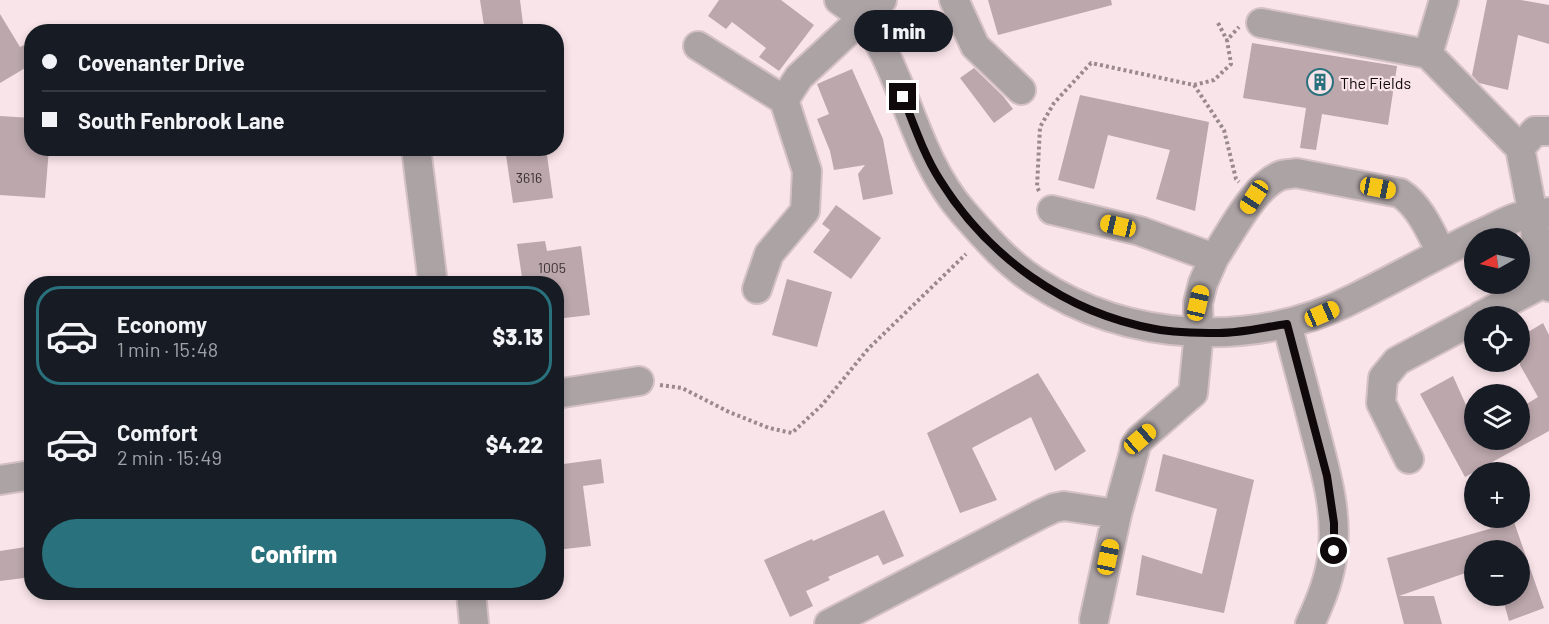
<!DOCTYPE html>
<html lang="en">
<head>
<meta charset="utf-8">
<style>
  body { margin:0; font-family:Barlow,sans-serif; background:#20242c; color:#f1f3f6; height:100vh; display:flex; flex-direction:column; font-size:22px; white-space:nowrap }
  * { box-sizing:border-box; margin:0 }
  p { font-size:20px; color:#9ea1a6 }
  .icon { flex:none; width:33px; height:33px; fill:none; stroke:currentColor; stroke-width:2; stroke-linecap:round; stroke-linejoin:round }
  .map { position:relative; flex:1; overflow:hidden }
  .side { position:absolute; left:24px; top:276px; width:540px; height:324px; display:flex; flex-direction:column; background:#171b24; border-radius:24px; box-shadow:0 3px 9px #0003 }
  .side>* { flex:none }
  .guide { position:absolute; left:24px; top:24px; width:540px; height:132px; border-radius:24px; box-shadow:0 3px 9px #0003; display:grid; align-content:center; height:132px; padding:0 18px; background:#171b24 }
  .needle { width:39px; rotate:262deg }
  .fabs { position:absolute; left:1464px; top:228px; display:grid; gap:12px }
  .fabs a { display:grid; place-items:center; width:66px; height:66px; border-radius:50%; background:#171b24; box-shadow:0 3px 9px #0003; font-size:30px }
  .end { position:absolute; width:27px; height:27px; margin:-14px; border:8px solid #10090b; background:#fff; box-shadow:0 0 0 3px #fff }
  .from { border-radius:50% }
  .bubble { position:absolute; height:42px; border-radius:21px; background:#171b24; box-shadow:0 3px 9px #0003; font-size:20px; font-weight:800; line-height:42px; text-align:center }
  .car { position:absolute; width:18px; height:36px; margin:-18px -9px; border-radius:8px; box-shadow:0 0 4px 2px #0007; background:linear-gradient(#f5c518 24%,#345 0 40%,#f5c518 0 76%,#345 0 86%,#f5c518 0) }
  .guide b { display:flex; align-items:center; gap:21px; height:57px; font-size:22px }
  .guide b+b { border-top:2px solid #363941 }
  .guide i { width:15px; height:15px; background:#f1f3f6 }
  ul { padding:10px 0 0; list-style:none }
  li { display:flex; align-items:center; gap:18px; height:99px; margin:0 12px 9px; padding:0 6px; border:3px solid transparent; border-radius:24px }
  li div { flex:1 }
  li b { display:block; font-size:22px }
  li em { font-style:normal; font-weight:800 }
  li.current { border-color:#29717c }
  li>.icon { width:54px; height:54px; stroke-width:1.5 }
  .button { display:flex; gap:12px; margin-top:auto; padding:12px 18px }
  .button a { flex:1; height:69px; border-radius:36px; background:#29717c; color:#fff; font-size:24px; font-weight:800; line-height:69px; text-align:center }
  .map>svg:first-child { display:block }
  .building { fill:#bba7ac }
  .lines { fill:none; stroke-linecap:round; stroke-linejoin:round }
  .minor-casing { stroke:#d4c1c5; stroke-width:32 }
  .path { stroke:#9a8a8e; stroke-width:4; stroke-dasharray:3 3; stroke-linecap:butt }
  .minor { stroke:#aca3a5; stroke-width:28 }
  .route { stroke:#10090b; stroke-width:8 }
  .labels { text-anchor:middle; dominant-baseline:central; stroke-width:4.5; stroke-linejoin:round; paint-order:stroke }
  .number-label { font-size:14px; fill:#3b3033 }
  .poi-label { font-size:16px; fill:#10090b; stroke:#f9e4e9; text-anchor:start }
</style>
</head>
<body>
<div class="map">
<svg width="1549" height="624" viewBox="0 0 1549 624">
  <rect width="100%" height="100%" fill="#f9e4e9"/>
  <path class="building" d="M480,0H520L524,32H485Z
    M719,0H781L814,25L779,71L759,57L766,48L732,22L726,29L708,16Z
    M988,0H1111L1112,5L998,35Z
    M1487,0H1521L1549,5V44L1518,35L1508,90L1479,83L1472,75Z
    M0,14L20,47L24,45L32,58V64L0,83Z
    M1252,43L1397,66L1388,125L1322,114L1316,150L1300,148L1306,108L1243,98Z
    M974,68L1003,96L1013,109L994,123L960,78Z
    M852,69L883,139L893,194L863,200L858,174L865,165L834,170L830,151L817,119L829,114L817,84Z
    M1080,95L1209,122L1195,211L1156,199L1170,150L1108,135L1094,189L1058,180Z
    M0,116L32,118V148H49L45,198L0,195Z
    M505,148H546L553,198L513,203Z
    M836,205L881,238L851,279L813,252L830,230L822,224Z
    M545,241L547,251L581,246L590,315L556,319V284H523L517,244Z
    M787,279L832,292L817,347L772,335Z
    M1543,323L1549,335V431L1465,477L1420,394L1453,376L1474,423V440H1520V408L1538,397L1520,365V337Z
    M1038,373L1086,451L1055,471L1031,417L972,448L997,500L960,513L927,433Z
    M1163,454L1254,480L1224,613L1136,595L1142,555L1202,574L1217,509L1155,491Z
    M601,459L604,483L583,486L591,546L556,550V465Z
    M884,510L904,556L883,565L878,555L828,577L830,580L806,591L813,606L790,617L764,560L812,539L813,541Z
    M1514,522L1544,608L1509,621L1502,596H1520V550H1474V570L1399,596H1434L1442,624H1404L1387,558Z
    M32,546V577L0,581V551Z"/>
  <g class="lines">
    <defs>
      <path id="minor" d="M839,0C847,6 857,12 864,20C882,43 892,69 903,96C919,137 934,179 963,212C985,237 1007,263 1035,281C1129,343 1255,349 1355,298C1397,277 1438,254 1480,234C1492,229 1505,221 1518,217C1528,215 1539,214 1549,212
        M954,0L975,46L1021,90
        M1261,23L1428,54L1520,148L1535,131H1549
        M698,46L784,100L799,77L882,0
        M1428,54L1444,0
        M416,148L433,284
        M1520,148L1533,215L1542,284L1549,287
        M1052,210L1140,231L1214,258L1203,283L1198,303L1199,332L1193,393L1140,439L1136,445L1117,514
        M1214,258C1230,234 1255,184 1282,175C1287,174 1292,174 1296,173L1400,193C1420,206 1430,231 1441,252
        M757,289L769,254L805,211L807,171L784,100
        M1481,316L1542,284
        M1287,324C1296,359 1306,395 1315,431C1325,470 1337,509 1333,549C1331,576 1321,600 1310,624
        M556,394L639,381
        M1409,459L1381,403L1383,378L1397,361L1474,320
        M0,480L32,475
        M471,592L474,624
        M829,624L1041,514L1054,508L1064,506L1117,514L1094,620"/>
    </defs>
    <use href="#minor" class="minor-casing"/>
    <path class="path" d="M1218,23L1227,40
      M1194,85L1214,80L1231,64L1227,40L1239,27
      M1039,191L1037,187L1040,127L1054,103L1091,63L1194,85L1224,130L1236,179L1239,182
      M660,385L682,388L729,412L769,428L792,433L822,405L868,349L966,254"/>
    <use href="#minor" class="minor"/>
  </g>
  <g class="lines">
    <path class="route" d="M903,97C914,125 924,155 940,180C988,257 1066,313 1155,329C1176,333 1199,333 1219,333C1242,333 1265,327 1287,324L1327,476L1334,523V551"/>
  </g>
  <defs>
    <symbol id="building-ring" viewBox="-11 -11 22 22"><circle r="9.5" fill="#f9e4e9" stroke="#29717c" stroke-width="1.5"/><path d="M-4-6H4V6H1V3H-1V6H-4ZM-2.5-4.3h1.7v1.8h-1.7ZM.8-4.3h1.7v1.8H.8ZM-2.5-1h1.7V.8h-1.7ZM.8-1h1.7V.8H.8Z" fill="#29717c"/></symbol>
  </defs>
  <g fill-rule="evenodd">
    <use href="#building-ring" x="1305" y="67" width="30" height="30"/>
  </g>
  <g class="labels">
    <g class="number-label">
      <text x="529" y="177">3616</text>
      <text x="552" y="267">1005</text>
    </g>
    <g class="poi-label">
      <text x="1340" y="82">The Fields</text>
    </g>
  </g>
</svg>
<div class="fabs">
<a><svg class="needle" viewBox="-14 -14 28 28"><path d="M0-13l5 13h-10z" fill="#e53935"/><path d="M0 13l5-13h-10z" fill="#9ea1a6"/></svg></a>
<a><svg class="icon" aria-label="locate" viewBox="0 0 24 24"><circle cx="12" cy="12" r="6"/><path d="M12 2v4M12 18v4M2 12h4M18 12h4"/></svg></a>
<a><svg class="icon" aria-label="layers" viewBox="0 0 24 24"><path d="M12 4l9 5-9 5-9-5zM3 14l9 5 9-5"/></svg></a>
<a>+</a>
<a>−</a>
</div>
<i class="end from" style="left:1334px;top:551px"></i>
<i class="end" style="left:903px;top:97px"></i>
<div class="bubble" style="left:854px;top:10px;width:99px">1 min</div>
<i class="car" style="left:1378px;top:188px;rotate:101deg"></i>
<i class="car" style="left:1254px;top:197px;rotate:213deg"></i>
<i class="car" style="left:1118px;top:226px;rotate:283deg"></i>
<i class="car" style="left:1198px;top:303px;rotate:13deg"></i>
<i class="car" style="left:1322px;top:314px;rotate:66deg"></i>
<i class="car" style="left:1140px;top:439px;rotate:49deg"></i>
<i class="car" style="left:1108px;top:557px;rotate:12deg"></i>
<div class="guide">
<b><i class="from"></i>Covenanter Drive</b>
<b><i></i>South Fenbrook Lane</b>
</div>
<section class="side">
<ul>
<li class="current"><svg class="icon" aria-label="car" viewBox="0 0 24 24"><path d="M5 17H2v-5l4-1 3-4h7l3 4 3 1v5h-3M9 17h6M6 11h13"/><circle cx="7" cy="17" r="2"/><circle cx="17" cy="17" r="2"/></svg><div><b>Economy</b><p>1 min · 15:48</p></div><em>$3.13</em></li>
<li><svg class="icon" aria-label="car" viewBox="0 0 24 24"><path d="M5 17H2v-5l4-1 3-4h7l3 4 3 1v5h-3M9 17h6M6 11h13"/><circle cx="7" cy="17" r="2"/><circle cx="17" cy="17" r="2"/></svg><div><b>Comfort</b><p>2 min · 15:49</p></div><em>$4.22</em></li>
</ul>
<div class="button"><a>Confirm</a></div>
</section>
</div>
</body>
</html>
